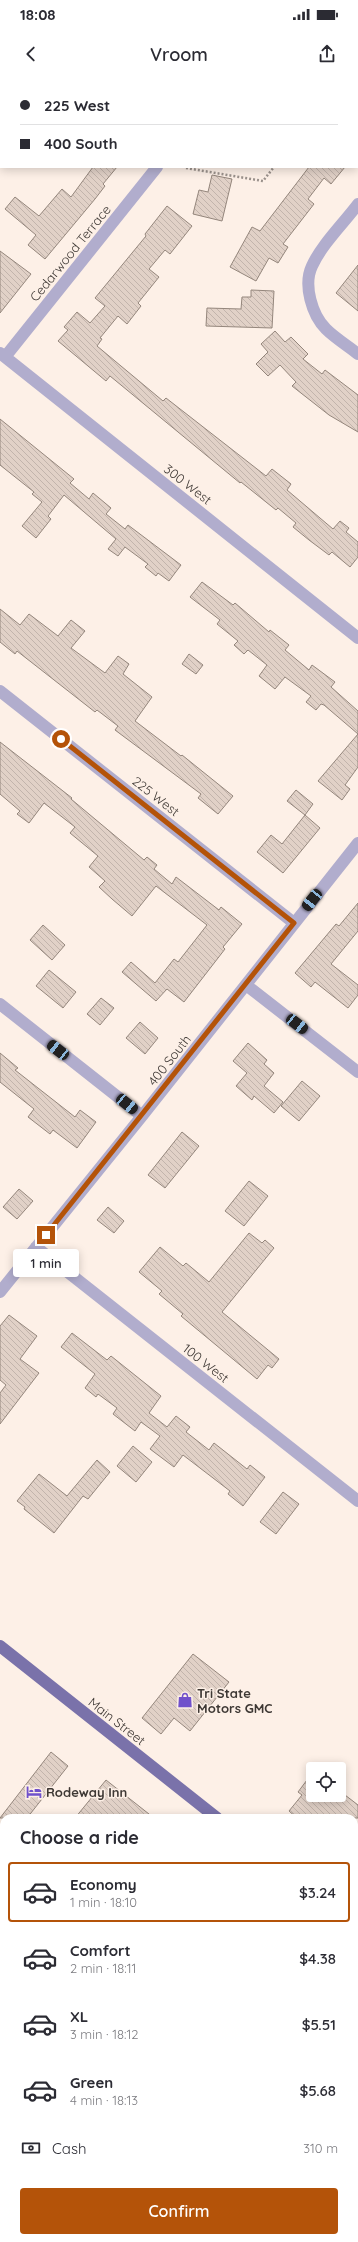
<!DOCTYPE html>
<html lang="en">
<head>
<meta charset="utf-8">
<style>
  body { margin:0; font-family:Quicksand,sans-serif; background:#f2f2f3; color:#2b2b33; height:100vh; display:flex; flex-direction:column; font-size:15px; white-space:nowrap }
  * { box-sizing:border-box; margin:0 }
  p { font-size:13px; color:#7c7c81 }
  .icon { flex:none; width:22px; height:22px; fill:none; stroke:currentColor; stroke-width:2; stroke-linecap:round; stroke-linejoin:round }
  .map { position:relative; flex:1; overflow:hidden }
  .drawer { position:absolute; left:0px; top:1734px; width:358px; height:428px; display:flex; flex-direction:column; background:#fff; border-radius:12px 12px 0 0; box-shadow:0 2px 10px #0003 }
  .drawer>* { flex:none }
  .guide { position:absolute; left:0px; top:0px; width:358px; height:88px; box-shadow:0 2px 10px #0003; display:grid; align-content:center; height:88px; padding:0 20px; background:#fff }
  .fabs { position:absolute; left:306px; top:1682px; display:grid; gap:8px }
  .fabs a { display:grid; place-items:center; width:40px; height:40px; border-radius:4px; background:#fff; box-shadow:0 2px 10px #0003; font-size:20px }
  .end { position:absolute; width:18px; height:18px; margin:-9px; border:5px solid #b45309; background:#fff; box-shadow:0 0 0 2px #fff }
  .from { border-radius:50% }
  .bubble { position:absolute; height:28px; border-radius:4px; background:#fff; box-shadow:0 2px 10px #0003; font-size:13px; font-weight:600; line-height:28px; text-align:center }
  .car { position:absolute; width:12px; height:24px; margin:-12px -6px; border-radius:5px; box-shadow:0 0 3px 1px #0007; background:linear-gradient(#222 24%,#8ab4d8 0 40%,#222 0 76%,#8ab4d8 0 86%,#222 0) }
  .guide b { display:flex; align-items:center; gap:14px; height:38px; font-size:15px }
  .guide b+b { border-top:1px solid #e1e1e2 }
  .guide i { width:10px; height:10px; background:#2b2b33 }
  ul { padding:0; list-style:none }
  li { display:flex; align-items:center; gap:12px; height:60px; margin:0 8px 6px; padding:0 12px; border:2px solid transparent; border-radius:4px }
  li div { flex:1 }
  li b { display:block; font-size:15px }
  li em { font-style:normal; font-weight:600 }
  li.active { border-color:#b45309 }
  li>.icon { width:36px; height:36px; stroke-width:1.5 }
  h2 { padding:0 20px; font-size:18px; line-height:48px }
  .pay { display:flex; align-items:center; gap:10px; height:44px; padding:0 20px; font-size:15px }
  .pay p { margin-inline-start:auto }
  .cta { display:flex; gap:8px; margin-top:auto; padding:8px 20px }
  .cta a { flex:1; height:46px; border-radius:4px; background:#b45309; color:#fff; font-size:16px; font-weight:600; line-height:46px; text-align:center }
  .status { display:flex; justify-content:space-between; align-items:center; height:28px; padding:0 20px; background:#fff; direction:ltr }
  .status svg { height:11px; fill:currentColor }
  header { display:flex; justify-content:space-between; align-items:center; height:52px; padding:0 20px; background:#fff; font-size:18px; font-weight:600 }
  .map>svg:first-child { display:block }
  .building { fill:url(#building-back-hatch); stroke:#94867c }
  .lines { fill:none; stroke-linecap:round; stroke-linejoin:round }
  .path { stroke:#9b928c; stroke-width:2.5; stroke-dasharray:2 2; stroke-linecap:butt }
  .minor { stroke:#b1adcd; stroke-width:12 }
  .major { stroke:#7a72aa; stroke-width:12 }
  .route { stroke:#b45309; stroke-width:5 }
  .labels { text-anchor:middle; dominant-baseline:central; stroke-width:3; stroke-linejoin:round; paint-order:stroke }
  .street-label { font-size:13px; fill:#3e3834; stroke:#fdf0e7 }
  .poi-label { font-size:13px; font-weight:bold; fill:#3e3834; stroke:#fdf0e7; text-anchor:start }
</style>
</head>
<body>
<div class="status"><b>18:08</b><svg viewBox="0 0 49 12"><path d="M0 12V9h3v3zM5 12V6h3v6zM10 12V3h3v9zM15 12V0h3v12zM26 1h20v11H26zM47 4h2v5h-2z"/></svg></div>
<header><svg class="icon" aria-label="back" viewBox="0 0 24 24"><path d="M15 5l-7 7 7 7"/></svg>Vroom<svg class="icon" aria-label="share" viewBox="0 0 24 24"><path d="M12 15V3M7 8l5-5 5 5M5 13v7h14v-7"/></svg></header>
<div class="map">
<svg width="358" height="2162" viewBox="0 0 358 2162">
  <defs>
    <pattern id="building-back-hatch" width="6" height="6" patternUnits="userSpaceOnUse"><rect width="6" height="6" fill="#e1d1c7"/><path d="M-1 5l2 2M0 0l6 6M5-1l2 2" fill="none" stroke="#c2b4ac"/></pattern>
  </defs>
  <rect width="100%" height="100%" fill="#fdf0e7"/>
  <path class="building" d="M93,87H117L103,104L105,106L95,119L45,179L28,165L36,155L5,129L15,117L39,136L62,109L71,117Z
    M309,87H345L331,104L324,98L308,119L314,124L283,164L288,167L278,183L269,178L256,201L230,187L252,147L260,151Z
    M212,95L232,99L222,141L193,134L199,110L208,112Z
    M167,126L192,146L170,174L165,170L149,189L159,197L138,223L141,226L127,244L118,236L100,258L102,259L97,266L163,321L166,318L266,396L272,389L291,404L287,410L333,449L340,441L349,448L346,452L358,462V477L350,487L332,472L329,475L309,460L293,447L296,443L278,428L276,430L241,402L240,403L110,296L106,301L58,261L68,250L64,247L77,232L90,243L105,226L95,218L146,156L145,154Z
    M0,171L31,194L0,233Z
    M358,185V231L336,213Z
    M251,210L274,211L272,248L206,246L207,228L241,229L242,217H251Z
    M275,251L285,262L291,257L308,274L303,279L322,294L325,290L358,315V352L329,335L292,306L296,302L280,285L268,296L256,284L268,272L261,264Z
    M0,339L74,399L70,403L89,419L93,413L111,428L106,434L125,449L128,445L181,485L169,501L158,493L156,496L145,487L148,484L125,467L118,476L108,469L116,459L64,415L48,436L51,439L36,458L22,446L42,422L32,414L34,412L0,385Z
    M202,502L233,525L235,523L269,552L270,550L289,565L285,570L309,590L312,585L335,602L331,607L358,631V654L324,625L321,624L316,630L306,622L311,616L285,597L275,609L259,596L267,585L248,570L244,574L234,565L238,561L217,544L220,540L190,517Z
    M0,529L20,545L29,534L58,556L71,540L85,551L71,568L105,593L118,576L129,584L123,594L152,617L135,641L181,676L182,675L233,716L218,734L198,718L201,714L115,650L118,646L97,630L95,632L17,571L15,574L0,562Z
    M189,574L203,585L196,594L182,584Z
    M358,654V687L345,705L350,709L342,720L318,701Z
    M0,662L72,718L71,719L144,780L147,777L157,785L154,789L172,804L176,797L219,830L221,827L242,844L223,867L225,869L184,922L167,909L156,921L122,892L131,882L155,903L174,879L178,882L207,845L156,806L132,836L112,819L99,807L105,801L89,787L98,776L70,753L75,747L44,723L29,743L17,734L20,731L0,714Z
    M296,710L313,724L305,735L320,748L283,793L257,772L271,755L282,764L305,735L287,721Z
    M358,823V851L331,884L358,905V915L348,928L315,902L311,907L295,893L336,844L339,846Z
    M43,845L65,865L52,880L30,860Z
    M49,890L76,912L63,928L36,906Z
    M101,918L114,928L100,945L87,934Z
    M140,942L158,958L145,974L126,958Z
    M248,963L267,980L264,984L274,993L264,1006L283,1022L274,1033L254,1016L252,1020L236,1006L247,993L233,981Z
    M0,973L18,988L15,990L75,1037L80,1030L96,1042L77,1068L53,1050L50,1054L28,1037L34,1029L0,1002Z
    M302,1001L320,1016L299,1041L281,1026Z
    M182,1052L199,1066L165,1108L148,1095Z
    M249,1101L268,1116L244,1146L225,1131Z
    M19,1109L33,1121L17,1139L3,1127Z
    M108,1127L124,1141L114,1153L97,1140Z
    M249,1153L262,1163L265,1160L274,1168L222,1232L279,1279L272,1288L268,1285L257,1299L181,1236L183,1234L159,1214L162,1211L139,1192L160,1167L183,1186L186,1183L209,1202Z
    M9,1235L37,1256L20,1279L39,1293L0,1344V1313L6,1305L0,1300V1246Z
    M72,1253L107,1280L111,1276L161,1316L149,1333L167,1347L176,1336L190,1347L186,1352L209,1370L214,1363L247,1389L250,1385L265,1397L243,1426L228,1414L230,1411L183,1375L174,1387L150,1369L160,1356L141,1342L135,1351L113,1334L117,1328L98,1314L96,1317L85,1308L95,1294L61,1267Z
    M133,1366L152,1382L136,1402L117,1386Z
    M97,1380L110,1392L88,1419L83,1416L54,1453L24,1429L25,1427L17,1421L39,1394L67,1416Z
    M283,1412L299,1424L276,1454L260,1442Z
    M193,1574L229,1602L190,1651L174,1638L161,1654L142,1638Z
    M51,1672L68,1686L27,1738H0Z
    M313,1692V1715H345L358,1725V1738H297L289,1731L302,1715L298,1712Z
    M106,1700L154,1738H75Z"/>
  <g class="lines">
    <path class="path" d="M343,1L344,0
      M186,88L263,101L274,87"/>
    <path class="minor" d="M58,0L59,1
      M358,124C343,144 322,164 312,186C303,205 312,235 326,249C335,258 348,266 358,274
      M0,273L358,558
      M5,277L157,87
      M0,611L294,843
      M246,905L358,992
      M0,924L142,1036
      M36,1167L358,1421
      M0,1212L142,1036L358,763
      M0,1997L4,2000
      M354,2118L358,2113
      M203,2158L208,2162
      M319,2162L322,2158"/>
    <path class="major" d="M0,1566L217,1738
      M354,1846L358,1849"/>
  </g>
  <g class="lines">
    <path class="route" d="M46,1155L294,843L61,659"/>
  </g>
  <defs>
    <symbol id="shop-bare" viewBox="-9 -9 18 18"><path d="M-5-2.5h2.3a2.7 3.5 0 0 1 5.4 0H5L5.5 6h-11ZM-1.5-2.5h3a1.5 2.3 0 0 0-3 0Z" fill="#7051cb" stroke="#fdf0e7" stroke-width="2.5" paint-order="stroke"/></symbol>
    <symbol id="hotel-bare" viewBox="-9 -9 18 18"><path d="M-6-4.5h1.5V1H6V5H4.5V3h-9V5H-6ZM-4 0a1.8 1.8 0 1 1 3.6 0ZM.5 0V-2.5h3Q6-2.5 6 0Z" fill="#7051cb" stroke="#fdf0e7" stroke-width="2.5" paint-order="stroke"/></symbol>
  </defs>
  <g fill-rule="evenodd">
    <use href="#shop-bare" x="174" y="1609" width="22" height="22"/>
    <use href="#hotel-bare" x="23" y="1701" width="22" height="22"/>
  </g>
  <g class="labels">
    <g class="street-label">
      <text transform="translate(70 173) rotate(-51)">Cedarwood Terrace</text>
      <text transform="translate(188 404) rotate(38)">300 West</text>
      <text transform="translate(156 716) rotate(38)">225 West</text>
      <text transform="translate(169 980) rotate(-52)">400 South</text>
      <text transform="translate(206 1283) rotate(38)">100 West</text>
      <text transform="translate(117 1641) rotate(38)">Main Street</text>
    </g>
    <g class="poi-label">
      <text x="197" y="1613">Tri State<tspan x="197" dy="15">Motors GMC</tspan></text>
      <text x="46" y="1712">Rodeway Inn</text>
    </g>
  </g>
</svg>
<div class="fabs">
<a><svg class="icon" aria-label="locate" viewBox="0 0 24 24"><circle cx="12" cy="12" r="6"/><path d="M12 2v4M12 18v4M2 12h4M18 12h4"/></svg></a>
</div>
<i class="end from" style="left:61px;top:659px"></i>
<i class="end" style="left:46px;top:1155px"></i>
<div class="bubble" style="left:13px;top:1169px;width:66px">1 min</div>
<i class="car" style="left:312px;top:820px;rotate:218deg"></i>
<i class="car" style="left:297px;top:944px;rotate:128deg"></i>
<i class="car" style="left:58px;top:970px;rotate:308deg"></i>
<i class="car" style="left:127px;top:1024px;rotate:129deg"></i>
<div class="guide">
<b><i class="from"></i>225 West</b>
<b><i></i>400 South</b>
</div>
<section class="drawer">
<h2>Choose a ride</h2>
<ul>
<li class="active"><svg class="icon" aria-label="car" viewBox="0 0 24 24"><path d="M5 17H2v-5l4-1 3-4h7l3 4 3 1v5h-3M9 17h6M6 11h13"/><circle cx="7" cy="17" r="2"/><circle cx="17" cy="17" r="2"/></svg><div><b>Economy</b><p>1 min · 18:10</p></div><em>$3.24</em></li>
<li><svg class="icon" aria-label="car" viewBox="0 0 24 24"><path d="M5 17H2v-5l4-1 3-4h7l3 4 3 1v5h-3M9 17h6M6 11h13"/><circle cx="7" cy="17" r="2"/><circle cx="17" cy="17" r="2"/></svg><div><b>Comfort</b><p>2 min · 18:11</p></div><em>$4.38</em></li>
<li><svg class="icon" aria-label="car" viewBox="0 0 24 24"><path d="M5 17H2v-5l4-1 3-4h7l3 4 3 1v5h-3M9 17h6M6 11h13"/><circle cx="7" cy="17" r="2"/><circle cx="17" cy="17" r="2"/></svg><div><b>XL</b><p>3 min · 18:12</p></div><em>$5.51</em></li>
<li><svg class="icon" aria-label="car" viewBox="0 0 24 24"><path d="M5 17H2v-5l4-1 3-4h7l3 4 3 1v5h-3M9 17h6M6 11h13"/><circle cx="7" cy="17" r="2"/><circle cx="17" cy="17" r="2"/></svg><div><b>Green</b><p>4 min · 18:13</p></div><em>$5.68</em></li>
</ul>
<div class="pay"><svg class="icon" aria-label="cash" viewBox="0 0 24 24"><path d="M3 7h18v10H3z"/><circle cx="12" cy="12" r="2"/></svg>Cash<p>310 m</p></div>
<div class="cta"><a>Confirm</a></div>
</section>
</div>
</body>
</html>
